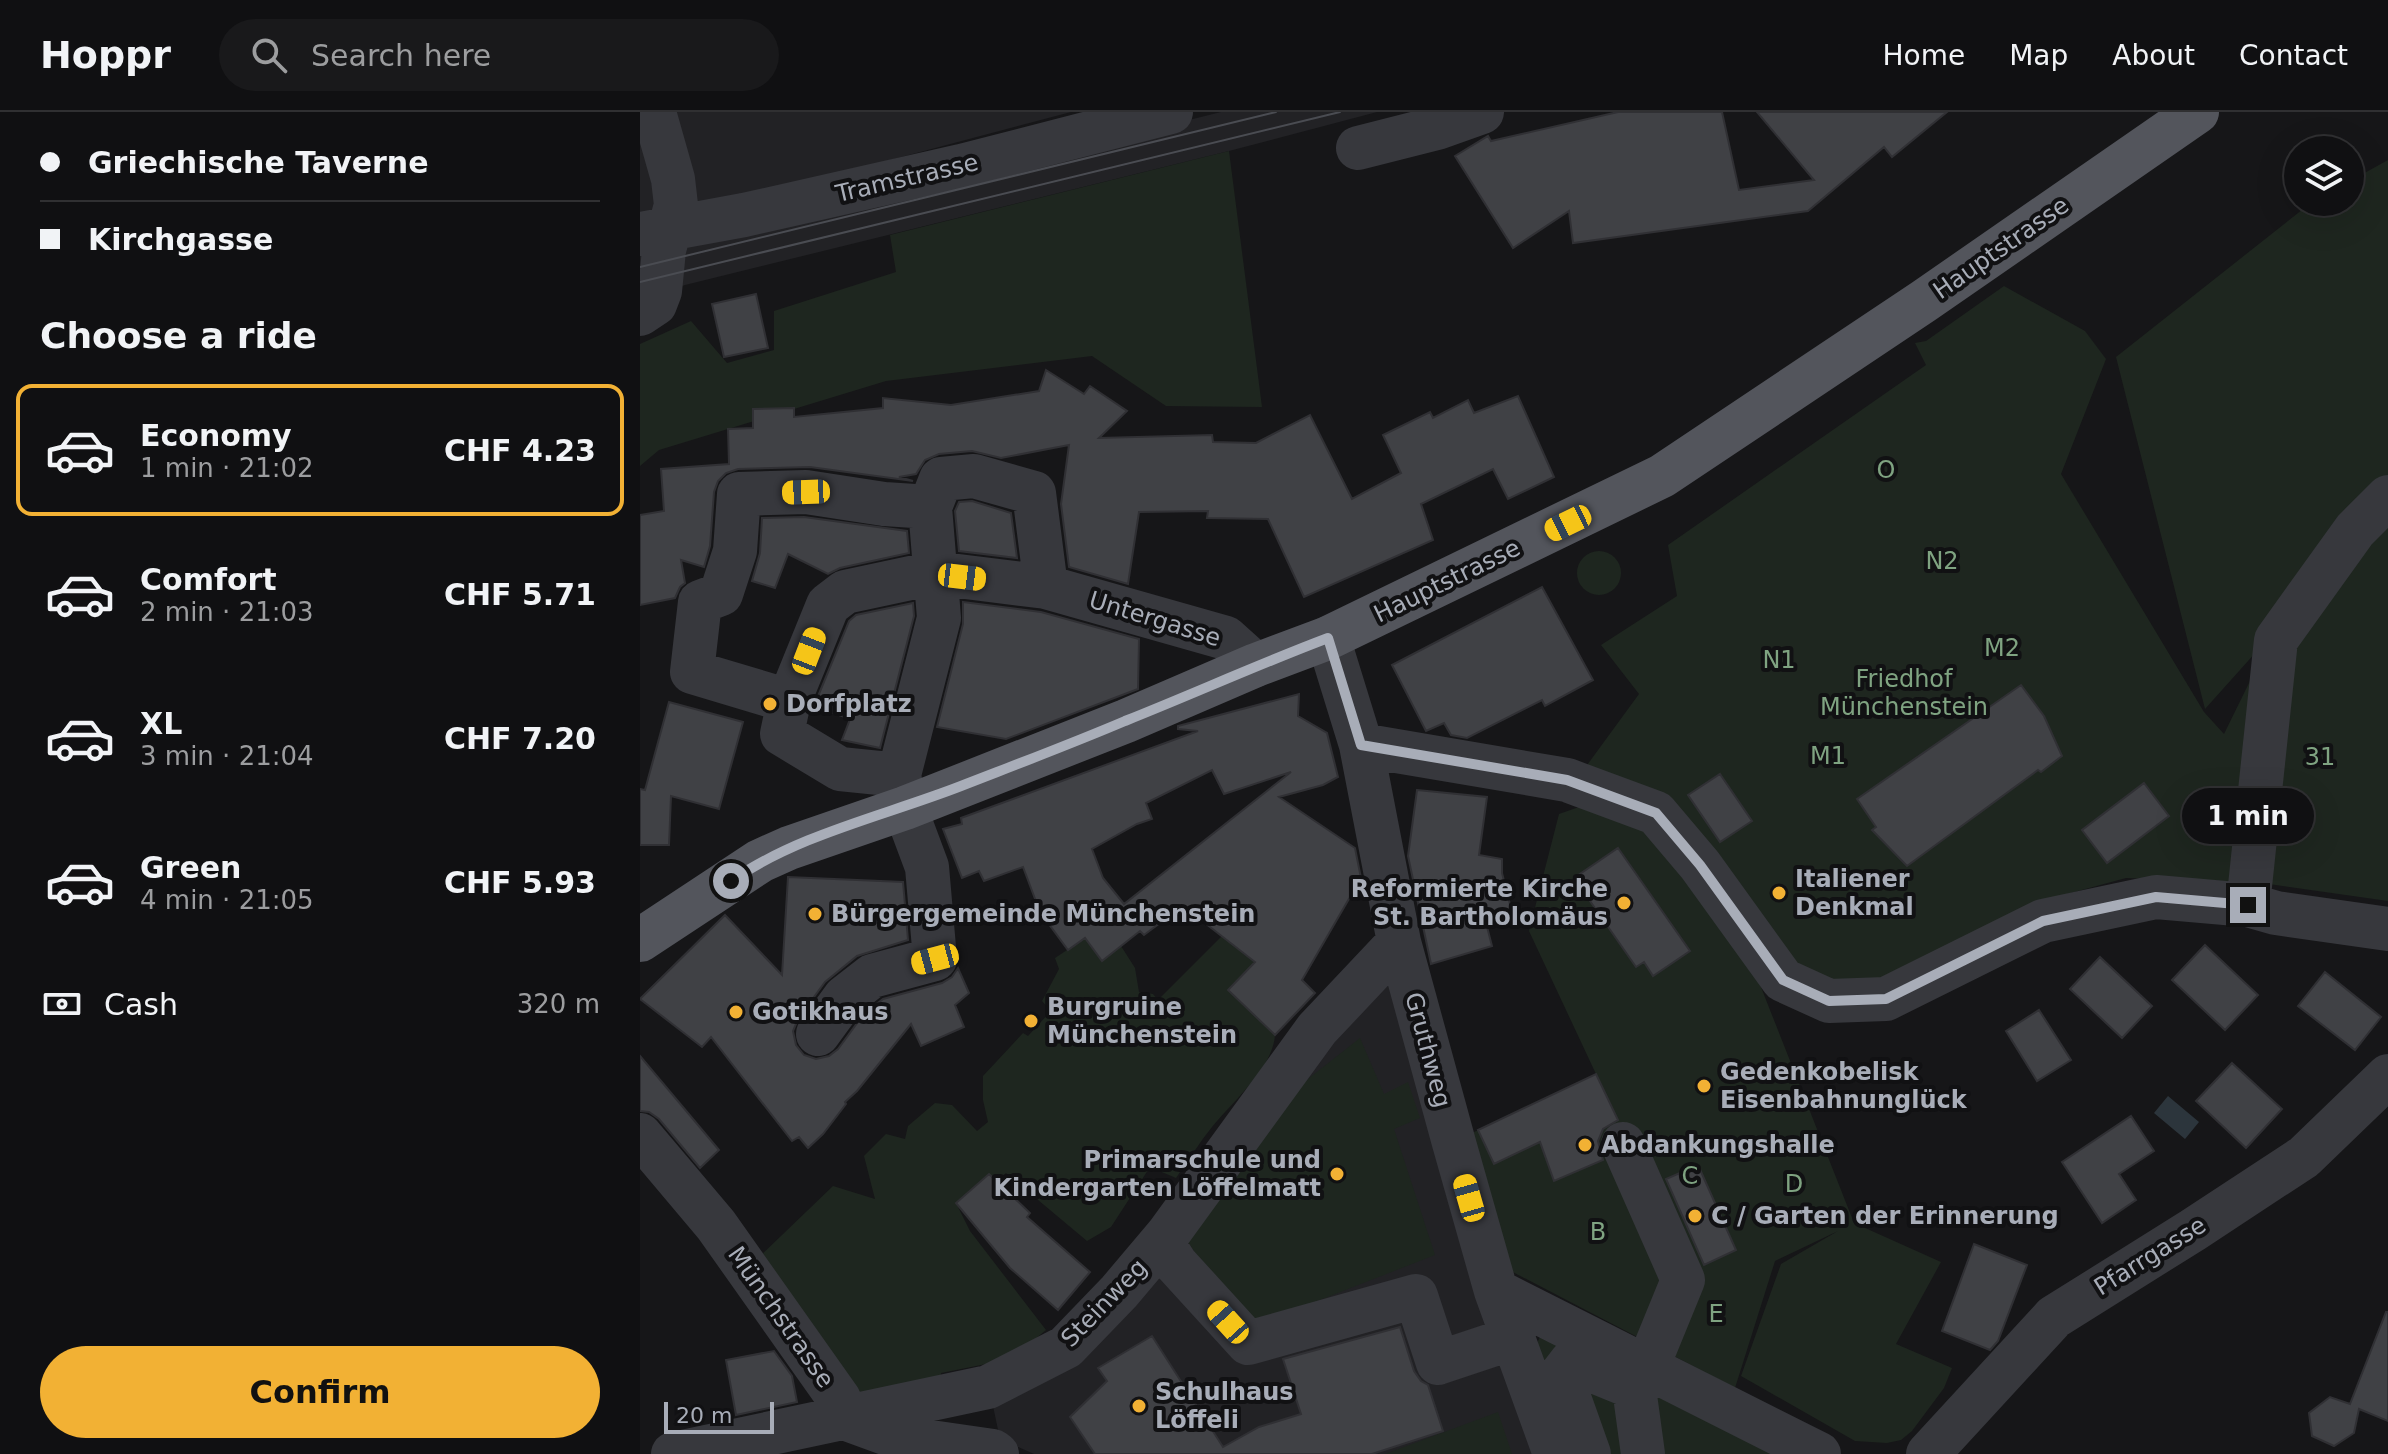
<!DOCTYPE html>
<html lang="en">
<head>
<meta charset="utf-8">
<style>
  body { margin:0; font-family:"DejaVu Sans",sans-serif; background:#19191b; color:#f1f3f6; height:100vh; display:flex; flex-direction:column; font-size:30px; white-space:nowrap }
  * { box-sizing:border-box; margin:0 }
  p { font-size:26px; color:#9c9d9f }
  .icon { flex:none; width:44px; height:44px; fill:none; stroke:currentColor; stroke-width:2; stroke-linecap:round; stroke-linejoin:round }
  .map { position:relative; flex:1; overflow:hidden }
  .details { display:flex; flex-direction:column; background:#101012; width:640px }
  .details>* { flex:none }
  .guide { display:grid; align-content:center; height:176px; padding:0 40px; background:#101012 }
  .buttons { position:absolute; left:1644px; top:24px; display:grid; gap:16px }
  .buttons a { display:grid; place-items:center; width:80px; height:80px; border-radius:50%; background:#101012; box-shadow:0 8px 32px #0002,0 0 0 2px #303032; font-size:40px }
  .scale { position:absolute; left:24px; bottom:20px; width:110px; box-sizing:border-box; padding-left:8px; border:4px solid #a8adb8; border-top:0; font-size:22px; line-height:28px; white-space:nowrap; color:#a8adb8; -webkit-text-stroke:6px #111113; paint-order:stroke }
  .end { position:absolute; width:36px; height:36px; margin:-18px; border:10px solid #a8adb8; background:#111; box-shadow:0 0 0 4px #111 }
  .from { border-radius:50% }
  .bubble { position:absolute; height:56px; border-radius:28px; background:#101012; box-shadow:0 8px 32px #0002,0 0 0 2px #303032; font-size:26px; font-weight:800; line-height:56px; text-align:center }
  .car { position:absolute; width:24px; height:48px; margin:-24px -12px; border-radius:10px; box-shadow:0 0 6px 2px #0007; background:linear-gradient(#f5c518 24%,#345 0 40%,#f5c518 0 76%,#345 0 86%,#f5c518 0) }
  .guide b { display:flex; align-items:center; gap:28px; height:76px; font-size:30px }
  .guide b+b { border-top:2px solid #303032 }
  .guide i { width:20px; height:20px; background:#f1f3f6 }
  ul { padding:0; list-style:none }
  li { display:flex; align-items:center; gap:24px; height:132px; margin:0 16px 12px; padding:0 24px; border:4px solid transparent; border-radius:16px }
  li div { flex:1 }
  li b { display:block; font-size:30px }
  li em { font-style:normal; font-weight:800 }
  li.on { border-color:#f2b134 }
  li>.icon { width:72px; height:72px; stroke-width:1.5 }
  h2 { padding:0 40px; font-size:36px; line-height:96px }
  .pay { display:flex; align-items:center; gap:20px; height:88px; padding:0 40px; font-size:30px }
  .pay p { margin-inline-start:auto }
  .cta { display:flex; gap:16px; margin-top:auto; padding:16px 40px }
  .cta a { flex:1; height:92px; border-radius:48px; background:#f2b134; color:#111; font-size:32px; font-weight:800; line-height:92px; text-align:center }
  header { display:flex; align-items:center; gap:48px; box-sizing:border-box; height:112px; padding:0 40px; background:#101012; border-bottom:2px solid #303032 }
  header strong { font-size:38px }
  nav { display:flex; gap:44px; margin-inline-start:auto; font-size:28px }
  .search { width:560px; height:72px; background:#19191b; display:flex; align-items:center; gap:20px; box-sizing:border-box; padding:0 28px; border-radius:44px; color:#9c9d9f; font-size:30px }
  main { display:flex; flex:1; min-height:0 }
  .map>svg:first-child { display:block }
  .built { fill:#222225 }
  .green { fill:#1e261f }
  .water { fill:#2c353c }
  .building { fill:#404145; stroke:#303034; stroke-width:2; fill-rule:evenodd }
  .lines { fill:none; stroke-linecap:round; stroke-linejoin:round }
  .minor { stroke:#37383d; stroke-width:44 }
  .major { stroke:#53555c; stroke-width:44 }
  .tram { stroke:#4a4c52; stroke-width:2 }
  .route { stroke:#a8adb8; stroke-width:10 }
  .poi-dot { fill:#f2b134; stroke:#111113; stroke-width:3 }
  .labels { text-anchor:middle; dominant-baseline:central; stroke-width:8; stroke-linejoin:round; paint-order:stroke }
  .street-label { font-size:24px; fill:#a8adb8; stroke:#111113 }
  .park-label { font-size:24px; fill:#7fa381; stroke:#111113 }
  .poi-label { font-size:24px; font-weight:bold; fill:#a8adb8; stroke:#111113; text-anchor:start }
</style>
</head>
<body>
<header>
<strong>Hoppr</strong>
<div class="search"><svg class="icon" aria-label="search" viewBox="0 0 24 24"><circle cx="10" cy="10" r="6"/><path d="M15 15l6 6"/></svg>Search here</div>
<nav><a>Home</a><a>Map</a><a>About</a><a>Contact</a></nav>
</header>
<main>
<section class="details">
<div class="guide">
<b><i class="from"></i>Griechische Taverne</b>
<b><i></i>Kirchgasse</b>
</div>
<h2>Choose a ride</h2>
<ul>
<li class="on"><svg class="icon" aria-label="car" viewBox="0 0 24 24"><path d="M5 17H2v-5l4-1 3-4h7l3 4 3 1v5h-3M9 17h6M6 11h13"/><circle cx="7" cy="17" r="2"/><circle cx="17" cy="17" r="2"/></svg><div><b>Economy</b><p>1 min · 21:02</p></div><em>CHF 4.23</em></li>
<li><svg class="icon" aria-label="car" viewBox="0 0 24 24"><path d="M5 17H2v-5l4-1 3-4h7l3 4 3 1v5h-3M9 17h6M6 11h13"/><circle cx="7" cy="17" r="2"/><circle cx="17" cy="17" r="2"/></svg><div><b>Comfort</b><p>2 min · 21:03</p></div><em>CHF 5.71</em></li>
<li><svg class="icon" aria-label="car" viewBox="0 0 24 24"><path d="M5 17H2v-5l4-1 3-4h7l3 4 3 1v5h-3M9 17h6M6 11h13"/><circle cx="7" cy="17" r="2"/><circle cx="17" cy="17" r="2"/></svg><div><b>XL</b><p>3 min · 21:04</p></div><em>CHF 7.20</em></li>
<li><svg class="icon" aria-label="car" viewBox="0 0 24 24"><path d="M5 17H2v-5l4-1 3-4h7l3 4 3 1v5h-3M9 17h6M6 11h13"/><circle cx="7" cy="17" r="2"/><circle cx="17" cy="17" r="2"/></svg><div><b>Green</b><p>4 min · 21:05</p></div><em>CHF 5.93</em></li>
</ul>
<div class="pay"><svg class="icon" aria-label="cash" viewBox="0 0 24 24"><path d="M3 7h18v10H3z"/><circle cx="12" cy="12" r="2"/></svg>Cash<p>320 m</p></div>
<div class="cta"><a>Confirm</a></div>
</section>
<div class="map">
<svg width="1748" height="1342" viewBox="0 0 1748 1342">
  <rect width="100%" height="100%" fill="#161618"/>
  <path class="built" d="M0,0H431L92,90L0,109Z
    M581,0H737L589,39L45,173L0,188V137L45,134Z
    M759,830L915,1342H394L360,1327L353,1294Z"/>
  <path class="green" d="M589,39L622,295L526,294L452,244L246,269L19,338L0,354V232L51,209L87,251L134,238V199L256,160L250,123Z
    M1748,48V789L1622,771L1486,766L1427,782L1237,869L1201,870L1148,856L942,660L999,582L961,533L1037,484L1028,433L1286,253L1275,231L1286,229L1364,174L1445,219L1466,247L1421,362L1564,600L1584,622L1634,520L1565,597L1476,245L1672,90H1710V69Z
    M937 461a22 22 0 1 1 44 0a22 22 0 1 1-44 0Z
    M939,695L1015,720L1117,865L1214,1111L1301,1150L1256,1232L1312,1256L1304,1276L1272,1319L1261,1328L1247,1331L1215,1329L1101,1264L1141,1152L1198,1119L1135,1149L1095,1276L869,1158L832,1021L956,962L889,819L919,702Z
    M599,803L629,836L588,878L635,923C633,956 592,990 572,1015C559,1031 548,1049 536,1066L510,1055L471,1115L447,1129L366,1061L357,1069L349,1062L316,1091L330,1119L406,1218L371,1247L301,1261L300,1272L223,1285L115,1149L193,1074L235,1087L224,1044L246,1022L265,1027L268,1014L295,991L312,993L337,1019L348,1010L343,988V964L383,921L388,924L411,899L402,889L419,857L415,846L445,826L462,849L481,834L495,856L499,880L513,882L518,888L581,825Z
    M720,926L744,982L768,970L780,1006L754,1017L795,1143L606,1217L546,1127L645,985Z
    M901,1223L1145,1342H935L898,1238V1229Z
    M858,1300L872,1342H745Z"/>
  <path class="water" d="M1528,984L1559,1010L1545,1027L1514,1001Z"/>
  <path class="building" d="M978,0H1082L1099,78L1174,68L1117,0H1307L1252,45L1244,35L1168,99L933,131L929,99L873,136L815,44L848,24L851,29Z
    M116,182L128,236L84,245L72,192Z
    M406,258L444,282L450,274L487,299L459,326L572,323L573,330L616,331L670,303L712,387L761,361L743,323L790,300L793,306L828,288L834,301L878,284L914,365L868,387L853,357L781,392L793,428L664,485L628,407L567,406L568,399L499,400L488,472L429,455L421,392L429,333L361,346L332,339L299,342L285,348L276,362L259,365L273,369L170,355L98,357L86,361L78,369L74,380L70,434L64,455L41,448L45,471L40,475L35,486L0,493V403L24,399L21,357L89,352L88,317L113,316V297L154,296V305L243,296V286L311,293L399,279Z
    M332,389L371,401L377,446L319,439L315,399L319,390Z
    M164,405L267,419L269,441L200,456L188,462L148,442L135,476L112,469L120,441L122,406Z
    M902,475L953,568L905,594L902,588L827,626L811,623L804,611L786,619L752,553Z
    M323,490L401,500L499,527L498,577L366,627L297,615L323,512Z
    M273,491L274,504L240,636L202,628L210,607L174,594L209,509L216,503Z
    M1381,573L1404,604L1422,644L1401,660L1398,658L1267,754L1232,718L1236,715L1217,687Z
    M659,582L658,604L687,621L698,665L683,673L639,685L715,736L721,766L662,868L675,881L635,923L588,878L615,850L543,794L504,823L500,819L462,849L445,826L428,838L400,800L383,755L344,769L339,759L322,766L303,717L322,712L321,706L558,619L538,617V614ZM572,658L584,682L651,660L484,792L463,766L452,737L497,712L512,707L506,691Z
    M29,590L103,610L79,697L31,684L29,733H0V677L5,678Z
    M1080,662L1112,709L1080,730L1048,683Z
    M1504,671L1529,704L1467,751L1442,718Z
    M777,678L847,685L839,743L862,747V761L872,800L845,807L852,834L791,852L768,744Z
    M978,736L1050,839L1013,864L1004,850L996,855L934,766Z
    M148,765L263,770L268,828L217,844L185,870L158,907L153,919L156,933L164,943L176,947L189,944L198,937L223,903L243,887L302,871L312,865L318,856L329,881L315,893L324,915L281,934L271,912L217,979L205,990L206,992L183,1022L168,1036L159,1025L152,1029L71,925L62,935L0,887L85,803L142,863Z
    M1565,833L1618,883L1585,918L1532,868Z
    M1460,845L1512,894L1482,926L1430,877Z
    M1685,860L1741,905L1715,938L1658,894Z
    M1399,898L1431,948L1397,969L1366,919Z
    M0,944L79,1038L60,1056L19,1007L9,1000L0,999Z
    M1592,951L1642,997L1606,1036L1556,989Z
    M956,962L978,1008L963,1017L958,1029L963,1048L914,1069L900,1030L854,1052L838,1018Z
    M1491,1004L1514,1039L1479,1062L1496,1088L1462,1111L1422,1050Z
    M1058,1053L1096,1138L1064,1153L1026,1067Z
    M349,1062L390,1101L387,1105L450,1160L418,1198L370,1156L316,1091Z
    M1334,1132L1387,1153L1358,1229L1350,1238L1302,1219Z
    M1746,1200H1748V1309L1719,1297L1714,1321L1694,1334L1672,1324L1669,1301L1690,1285L1710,1292Z
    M760,1215L774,1259L781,1269L788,1273L803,1319L732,1342H455L430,1305L467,1269L458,1256L512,1224L583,1335L619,1315L661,1302L643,1247Z
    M134,1239L152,1264L157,1290L96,1303L86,1248Z"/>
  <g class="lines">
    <path class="minor" d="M718,36L797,16L842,0
      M0,122L104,103L321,54L531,0
      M0,202L15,192L20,179L24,138L36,93L33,67L14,0
      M688,526L721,633L759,830L814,1031L856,1179L915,1342
      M149,589L52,560L60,490L81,482L95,439L99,382L166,380L244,392L290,395L301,367L334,364L394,381L406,475
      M721,633L927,668L1016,701L1060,753L1143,868L1189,889L1246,887L1403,809L1516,785L1608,793L1636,801L1748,817
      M259,663L200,657L142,622L149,589L188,493L205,480L294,461L406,475L586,526L616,553
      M1608,793L1636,528L1715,418L1748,385
      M178,922L205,885L232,864L295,847L287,755L265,696L259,663L299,506L290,395
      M0,1023L76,1113L199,1287L205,1306
      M983,1032L1043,1168L1007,1256L994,1276L1003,1342
      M522,1130L536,1152L608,1231L776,1184L798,1251L873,1226
      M856,1179L1179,1342
      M207,1307L256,1325L353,1339L357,1342
      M33,1342L348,1275L426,1235L479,1180L528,1122L677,917L759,830
      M949,1342L921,1263L931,1250L985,1272
      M1288,1342L1414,1205L1553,1118L1664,1045L1748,964"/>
    <path class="major" d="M0,828L120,749L149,736L265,696L486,609L616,553L688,526L1022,364L1284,189L1557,0"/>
    <path class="tram" d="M0,155L636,0
      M0,170L700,0"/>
  </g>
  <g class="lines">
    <path class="route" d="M91,769C159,722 244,704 321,674C375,653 431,632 485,609C553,582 619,552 688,526L721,633L927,668L1016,701L1060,753L1143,868L1189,889L1246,887L1403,809L1516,785L1608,793"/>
  </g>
  <g class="poi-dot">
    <circle cx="130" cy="592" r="8"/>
    <circle cx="1139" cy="781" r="8"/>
    <circle cx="984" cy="791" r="8"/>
    <circle cx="175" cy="802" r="8"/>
    <circle cx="96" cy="900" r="8"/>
    <circle cx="391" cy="909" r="8"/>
    <circle cx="1064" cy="974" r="8"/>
    <circle cx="945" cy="1033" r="8"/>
    <circle cx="697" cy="1062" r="8"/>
    <circle cx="1055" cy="1104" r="8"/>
    <circle cx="499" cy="1294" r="8"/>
  </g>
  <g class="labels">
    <g class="street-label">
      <text transform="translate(267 66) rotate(-13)">Tramstrasse</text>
      <text transform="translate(1361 136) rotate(-35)">Hauptstrasse</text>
      <text transform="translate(807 469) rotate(-26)">Hauptstrasse</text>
      <text transform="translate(515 507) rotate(17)">Untergasse</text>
      <text transform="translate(788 938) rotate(75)">Gruthweg</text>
      <text transform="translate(1510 1144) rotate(-32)">Pfarrgasse</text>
      <text transform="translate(464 1191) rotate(-46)">Steinweg</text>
      <text transform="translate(141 1205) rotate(55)">Münchstrasse</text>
    </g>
    <g class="park-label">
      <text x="1246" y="358">O</text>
      <text x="1302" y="449">N2</text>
      <text x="1362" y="536">M2</text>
      <text x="1139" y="548">N1</text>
      <text x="1264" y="567">Friedhof<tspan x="1264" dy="28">Münchenstein</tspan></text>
      <text x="1188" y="644">M1</text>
      <text x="1680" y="645">31</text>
      <text x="1050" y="1064">C</text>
      <text x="1154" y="1072">D</text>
      <text x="958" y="1120">B</text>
      <text x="1076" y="1202">E</text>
    </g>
    <g class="poi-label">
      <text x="146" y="592">Dorfplatz</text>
      <text x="1155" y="767">Italiener<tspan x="1155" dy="28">Denkmal</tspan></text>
      <text x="968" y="777" text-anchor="end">Reformierte Kirche<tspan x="968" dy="28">St. Bartholomäus</tspan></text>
      <text x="191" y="802">Bürgergemeinde Münchenstein</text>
      <text x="407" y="895">Burgruine<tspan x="407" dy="28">Münchenstein</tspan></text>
      <text x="112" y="900">Gotikhaus</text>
      <text x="1080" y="960">Gedenkobelisk<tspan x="1080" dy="28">Eisenbahnunglück</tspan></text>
      <text x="961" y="1033">Abdankungshalle</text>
      <text x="681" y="1048" text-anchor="end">Primarschule und<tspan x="681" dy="28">Kindergarten Löffelmatt</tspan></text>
      <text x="1071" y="1104">C / Garten der Erinnerung</text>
      <text x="515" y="1280">Schulhaus<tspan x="515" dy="28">Löffeli</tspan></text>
    </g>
  </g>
</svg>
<div class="buttons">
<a><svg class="icon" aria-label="layers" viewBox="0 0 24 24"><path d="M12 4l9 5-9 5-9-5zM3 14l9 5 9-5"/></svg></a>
</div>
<div class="scale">20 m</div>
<i class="end from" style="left:91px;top:769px"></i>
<i class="end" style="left:1608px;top:793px"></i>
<div class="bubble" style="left:1542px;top:676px;width:132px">1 min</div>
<i class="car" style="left:166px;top:380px;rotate:268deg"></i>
<i class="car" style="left:928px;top:411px;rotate:244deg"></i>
<i class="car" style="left:322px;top:465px;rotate:97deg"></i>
<i class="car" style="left:169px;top:539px;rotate:21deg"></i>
<i class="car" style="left:295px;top:847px;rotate:255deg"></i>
<i class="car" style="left:829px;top:1086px;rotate:344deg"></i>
<i class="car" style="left:588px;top:1210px;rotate:318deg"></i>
</div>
</main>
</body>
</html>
